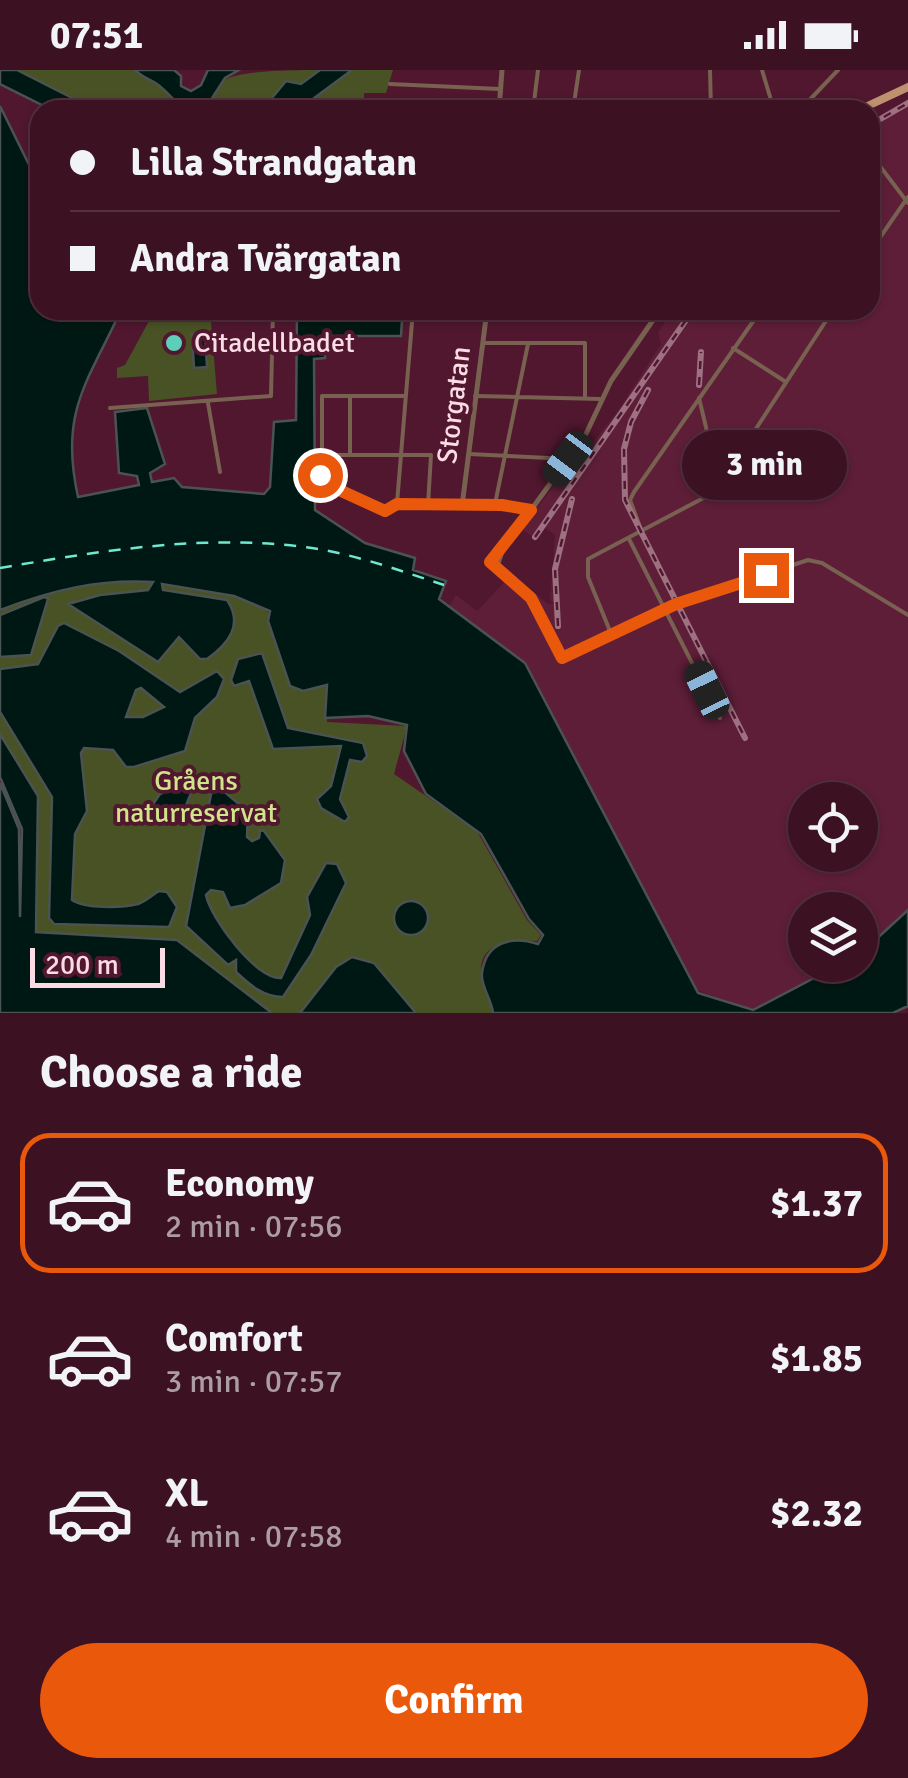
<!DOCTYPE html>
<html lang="en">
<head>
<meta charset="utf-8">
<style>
  body { margin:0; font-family:Signika,sans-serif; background:#471f2f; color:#f1f3f6; height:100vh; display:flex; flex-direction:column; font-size:38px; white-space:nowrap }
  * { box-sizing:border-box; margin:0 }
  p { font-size:32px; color:#ac9da5 }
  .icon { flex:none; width:55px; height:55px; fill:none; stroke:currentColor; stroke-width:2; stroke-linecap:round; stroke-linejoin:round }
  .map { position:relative; height:943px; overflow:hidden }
  .drawer { display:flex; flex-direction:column; background:#3c1122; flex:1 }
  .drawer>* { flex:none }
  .banner { position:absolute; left:30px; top:30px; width:850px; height:220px; border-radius:30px; box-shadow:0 2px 8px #0004,0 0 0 2px #553140; display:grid; align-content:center; height:220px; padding:0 40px; background:#3c1122 }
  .controls { position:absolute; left:788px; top:712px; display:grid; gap:20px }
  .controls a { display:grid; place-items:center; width:90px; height:90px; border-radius:50%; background:#3c1122; box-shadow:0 2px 8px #0004,0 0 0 2px #553140; font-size:50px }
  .scale { position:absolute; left:30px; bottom:25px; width:135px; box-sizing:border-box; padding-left:10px; border:5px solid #fbdce5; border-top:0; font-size:28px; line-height:35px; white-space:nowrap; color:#fbdce5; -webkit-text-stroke:8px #50172e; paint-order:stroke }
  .end { position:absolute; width:45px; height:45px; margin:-22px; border:12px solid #ea580c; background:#fff; box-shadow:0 0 0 5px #fff }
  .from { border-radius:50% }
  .bubble { position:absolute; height:70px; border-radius:35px; background:#3c1122; box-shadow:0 2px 8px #0004,0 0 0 2px #553140; font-size:32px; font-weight:800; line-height:70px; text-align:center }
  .car { position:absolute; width:30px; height:60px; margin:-30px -15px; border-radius:12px; box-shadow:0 0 8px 2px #0007; background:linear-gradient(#222 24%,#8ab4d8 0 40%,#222 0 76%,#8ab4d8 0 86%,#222 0) }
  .banner b { display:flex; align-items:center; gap:35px; height:95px; font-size:38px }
  .banner b+b { border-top:2px solid #553140 }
  .banner i { width:25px; height:25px; background:#f1f3f6 }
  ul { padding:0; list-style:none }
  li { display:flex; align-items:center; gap:30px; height:140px; margin:0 20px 15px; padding:0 20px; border:5px solid transparent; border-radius:30px }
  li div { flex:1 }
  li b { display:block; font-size:38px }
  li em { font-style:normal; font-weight:800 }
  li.current { border-color:#ea580c }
  li>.icon { width:90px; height:90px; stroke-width:1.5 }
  h2 { padding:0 40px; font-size:45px; line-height:120px }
  .cta { display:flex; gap:20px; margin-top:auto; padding:20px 40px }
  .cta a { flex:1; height:115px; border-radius:60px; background:#ea580c; color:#fff; font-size:40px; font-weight:800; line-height:115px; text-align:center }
  .status { display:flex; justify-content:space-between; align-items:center; height:70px; padding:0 50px; background:#3c1122; direction:ltr }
  .status svg { height:28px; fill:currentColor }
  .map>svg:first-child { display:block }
  .built { fill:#5e1e38; fill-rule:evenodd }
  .green { fill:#495225 }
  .water { fill:#001813; stroke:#4b5352; stroke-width:2.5; fill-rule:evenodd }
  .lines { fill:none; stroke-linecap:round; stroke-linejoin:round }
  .ferry { stroke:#6ee8d1; stroke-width:2.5; stroke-dasharray:12 10; stroke-linecap:butt }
  .minor { stroke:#786151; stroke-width:4 }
  .tertiary { stroke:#786151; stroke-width:5 }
  .primary { stroke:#bf926f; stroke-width:8 }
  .rail-casing { stroke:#9e7181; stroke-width:6 }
  .rail { stroke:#50172e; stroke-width:2.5; stroke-dasharray:8; stroke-linecap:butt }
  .route { stroke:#ea580c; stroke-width:12 }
  .poi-dot { fill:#5dceb8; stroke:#50172e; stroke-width:4 }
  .labels { text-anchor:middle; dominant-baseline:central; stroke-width:8; stroke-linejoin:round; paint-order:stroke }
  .poi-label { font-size:28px; fill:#fbdce5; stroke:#50172e; text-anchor:start }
  .street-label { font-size:28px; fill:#fbdce5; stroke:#50172e }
  .park-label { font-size:28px; fill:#d1e48b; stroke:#50172e }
</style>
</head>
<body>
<div class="status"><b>07:51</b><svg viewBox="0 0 49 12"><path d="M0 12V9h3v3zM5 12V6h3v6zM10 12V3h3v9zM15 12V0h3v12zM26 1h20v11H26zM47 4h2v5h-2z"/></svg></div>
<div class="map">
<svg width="908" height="943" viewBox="0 0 908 943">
  <rect width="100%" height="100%" fill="#50172e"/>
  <path class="built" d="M908,29V840L860,884V840H805V895H839L752,940L694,919L525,593L449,536L456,525L477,541L512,504L548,534L556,533L550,531L555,465L545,458L537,470L522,459L580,379L593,373L620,338L661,274L658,263L673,240H870V52ZM805,730H860V785H805Z"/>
  <path class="green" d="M17,0H135L198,39C215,33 214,22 224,10C241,0 296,0 320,0L300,15L286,11L262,40H110L98,31L82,34Z
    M352,0H393L386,23H364V40H298Z
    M155,240H210L217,324L149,331L148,306L117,308V298L125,295Z
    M98,509L154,512L162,522L159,515L164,512C229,519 258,522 299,575C325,608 329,609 327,652L407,656L394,704L477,761L527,850L541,865L537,871C511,870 473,871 483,911C486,922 492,931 493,943H416L374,893L336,897L300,943H271L37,864V777L0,664V533Z"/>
  <path class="water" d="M0,0H17L82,33L93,29L110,40H52L0,14Z
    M135,0H174L181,6V16L191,21L201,15L208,0H239L225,8L207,36C178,47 176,27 157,14C149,9 142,7 135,0Z
    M320,0H352L298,40H262L286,11L301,14Z
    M0,36L40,117V240H121C88,312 59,341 78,427L139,415L137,406L119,403L115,342L147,338L165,394L150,403L152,412L174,408L182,417L264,424L270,417L274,352L296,350L297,240H315L319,249L402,250L401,266H326L325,288L314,289L315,440L365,473L415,488L413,500L446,511L439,529L525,593L698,923L753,940L839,895H860V884L908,840V936L893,943H493C492,930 480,915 482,903C486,871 512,866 538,874L543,865L529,849L481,764L426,724L404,681L407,655L368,646L325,648L327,615L303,621L290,616L268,551L270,541L234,526L162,514L163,520L227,530C244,555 228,574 207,589H200L179,567L158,592L68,534L100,525L148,520L153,512C98,509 52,520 0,540Z
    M205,263L207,297L194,298L192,264Z
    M44,527L48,529L31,585L0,587V545Z
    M64,553L119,581L180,622L217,601L224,609L217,627L195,648L185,681L134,697H126L113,680L84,678L81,683L87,741L75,764L72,830C85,839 122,838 138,834C146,831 152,825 159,821L167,822L177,837L169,857L54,854L49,848L52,727L0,642V599L38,594L58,556ZM141,618L164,637L143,647H126L136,620Z
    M262,583L288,658L363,673L367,686L362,692L350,690L340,729L349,747L345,752L321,738L317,729L331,716L341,676L273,679L249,611L234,616L231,610L238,589Z
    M0,664L38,726L36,862L177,870L272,943H0V713L19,759L20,847L22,759L0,707Z
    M190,711L193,718L185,738C172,744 162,746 153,734L160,724Z
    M219,717L248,742L247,767L252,771L259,768L260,760L264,761L285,790L281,813L245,835L230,838L223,822L211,820L206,825C210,847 256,910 281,908L310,845L307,827L326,793L337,794L346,813L311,885L283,927C263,927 250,915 236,902V890L228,895L186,856L211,724Z
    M394 848a17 17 0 1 1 34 0a17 17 0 1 1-34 0Z
    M352,887L374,893L416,943H300L336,897Z"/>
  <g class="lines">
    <path class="ferry" d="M0,498C100,481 202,464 304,477C352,483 398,500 444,515"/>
    <path class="minor" d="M710,0L711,40
      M762,0L774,40
      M390,14L500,19
      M533,40L538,0
      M573,40L579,0
      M800,40L838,0
      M870,83L908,133
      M870,182L908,127
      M323,240V242
      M413,243L635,244L652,251
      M483,273H585V327
      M733,278L786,312
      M405,326H322V410L385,441L397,433L462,436
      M475,326L600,329
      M699,328L710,374L730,410
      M208,333L220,402
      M110,338L271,326L273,240
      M469,384L569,389
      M321,385H431L428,435
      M350,385V326
      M496,429L528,274
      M397,433L413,240
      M531,440L490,493L531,528L562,587L676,534L808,490L822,493L908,545
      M642,462L630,430L634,422L761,240
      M629,469L720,648
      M497,498L505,474
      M612,566L588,507V489L728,415L737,388L833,240"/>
    <path class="tertiary" d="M499,40L502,0
      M487,240L462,436L502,435L531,440L585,366L611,311L660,240"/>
    <path class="primary" d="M859,40L908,17"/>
    <defs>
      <path id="rail" d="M870,55L908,33
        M699,315L701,282
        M648,320L631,352L624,379L625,430L745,668
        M535,467L693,240
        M558,556L555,499L572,429"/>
    </defs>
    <use href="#rail" class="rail-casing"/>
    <use href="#rail" class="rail"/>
  </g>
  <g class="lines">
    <path class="route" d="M320,405L326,414L385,441L397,434L502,435L531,440L490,492L531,528L562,588L676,534L766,505"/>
  </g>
  <circle class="poi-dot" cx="174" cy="273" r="10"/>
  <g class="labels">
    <g class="poi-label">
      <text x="194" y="273">Citadellbadet</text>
    </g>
    <g class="street-label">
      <text transform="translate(454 335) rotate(-83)">Storgatan</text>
    </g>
    <g class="park-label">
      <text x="196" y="711">Gråens<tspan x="196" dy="32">naturreservat</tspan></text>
    </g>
  </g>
</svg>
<div class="controls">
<a><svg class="icon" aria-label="locate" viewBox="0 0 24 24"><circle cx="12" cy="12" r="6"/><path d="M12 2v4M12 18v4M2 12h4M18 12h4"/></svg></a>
<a><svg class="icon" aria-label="layers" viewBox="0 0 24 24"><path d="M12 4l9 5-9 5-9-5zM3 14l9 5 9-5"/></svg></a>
</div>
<div class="scale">200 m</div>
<i class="end from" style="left:320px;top:405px"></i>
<i class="end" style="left:766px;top:505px"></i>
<div class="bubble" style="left:682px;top:360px;width:165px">3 min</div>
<i class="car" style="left:568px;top:389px;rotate:217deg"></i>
<i class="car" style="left:707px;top:620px;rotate:334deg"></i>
<div class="banner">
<b><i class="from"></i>Lilla Strandgatan</b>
<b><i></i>Andra Tvärgatan</b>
</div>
</div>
<section class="drawer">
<h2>Choose a ride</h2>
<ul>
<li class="current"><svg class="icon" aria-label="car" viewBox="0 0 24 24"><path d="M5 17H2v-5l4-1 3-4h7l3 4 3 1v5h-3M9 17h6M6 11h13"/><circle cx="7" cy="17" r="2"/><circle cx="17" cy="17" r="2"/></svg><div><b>Economy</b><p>2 min · 07:56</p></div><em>$1.37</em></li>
<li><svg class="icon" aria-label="car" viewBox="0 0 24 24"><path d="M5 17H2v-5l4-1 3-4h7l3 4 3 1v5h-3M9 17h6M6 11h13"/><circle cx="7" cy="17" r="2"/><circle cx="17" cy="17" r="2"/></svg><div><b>Comfort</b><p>3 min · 07:57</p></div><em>$1.85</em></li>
<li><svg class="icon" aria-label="car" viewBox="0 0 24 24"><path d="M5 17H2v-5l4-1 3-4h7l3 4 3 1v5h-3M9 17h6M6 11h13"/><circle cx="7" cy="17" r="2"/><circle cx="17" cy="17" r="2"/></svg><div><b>XL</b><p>4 min · 07:58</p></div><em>$2.32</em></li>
</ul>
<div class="cta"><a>Confirm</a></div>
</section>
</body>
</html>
